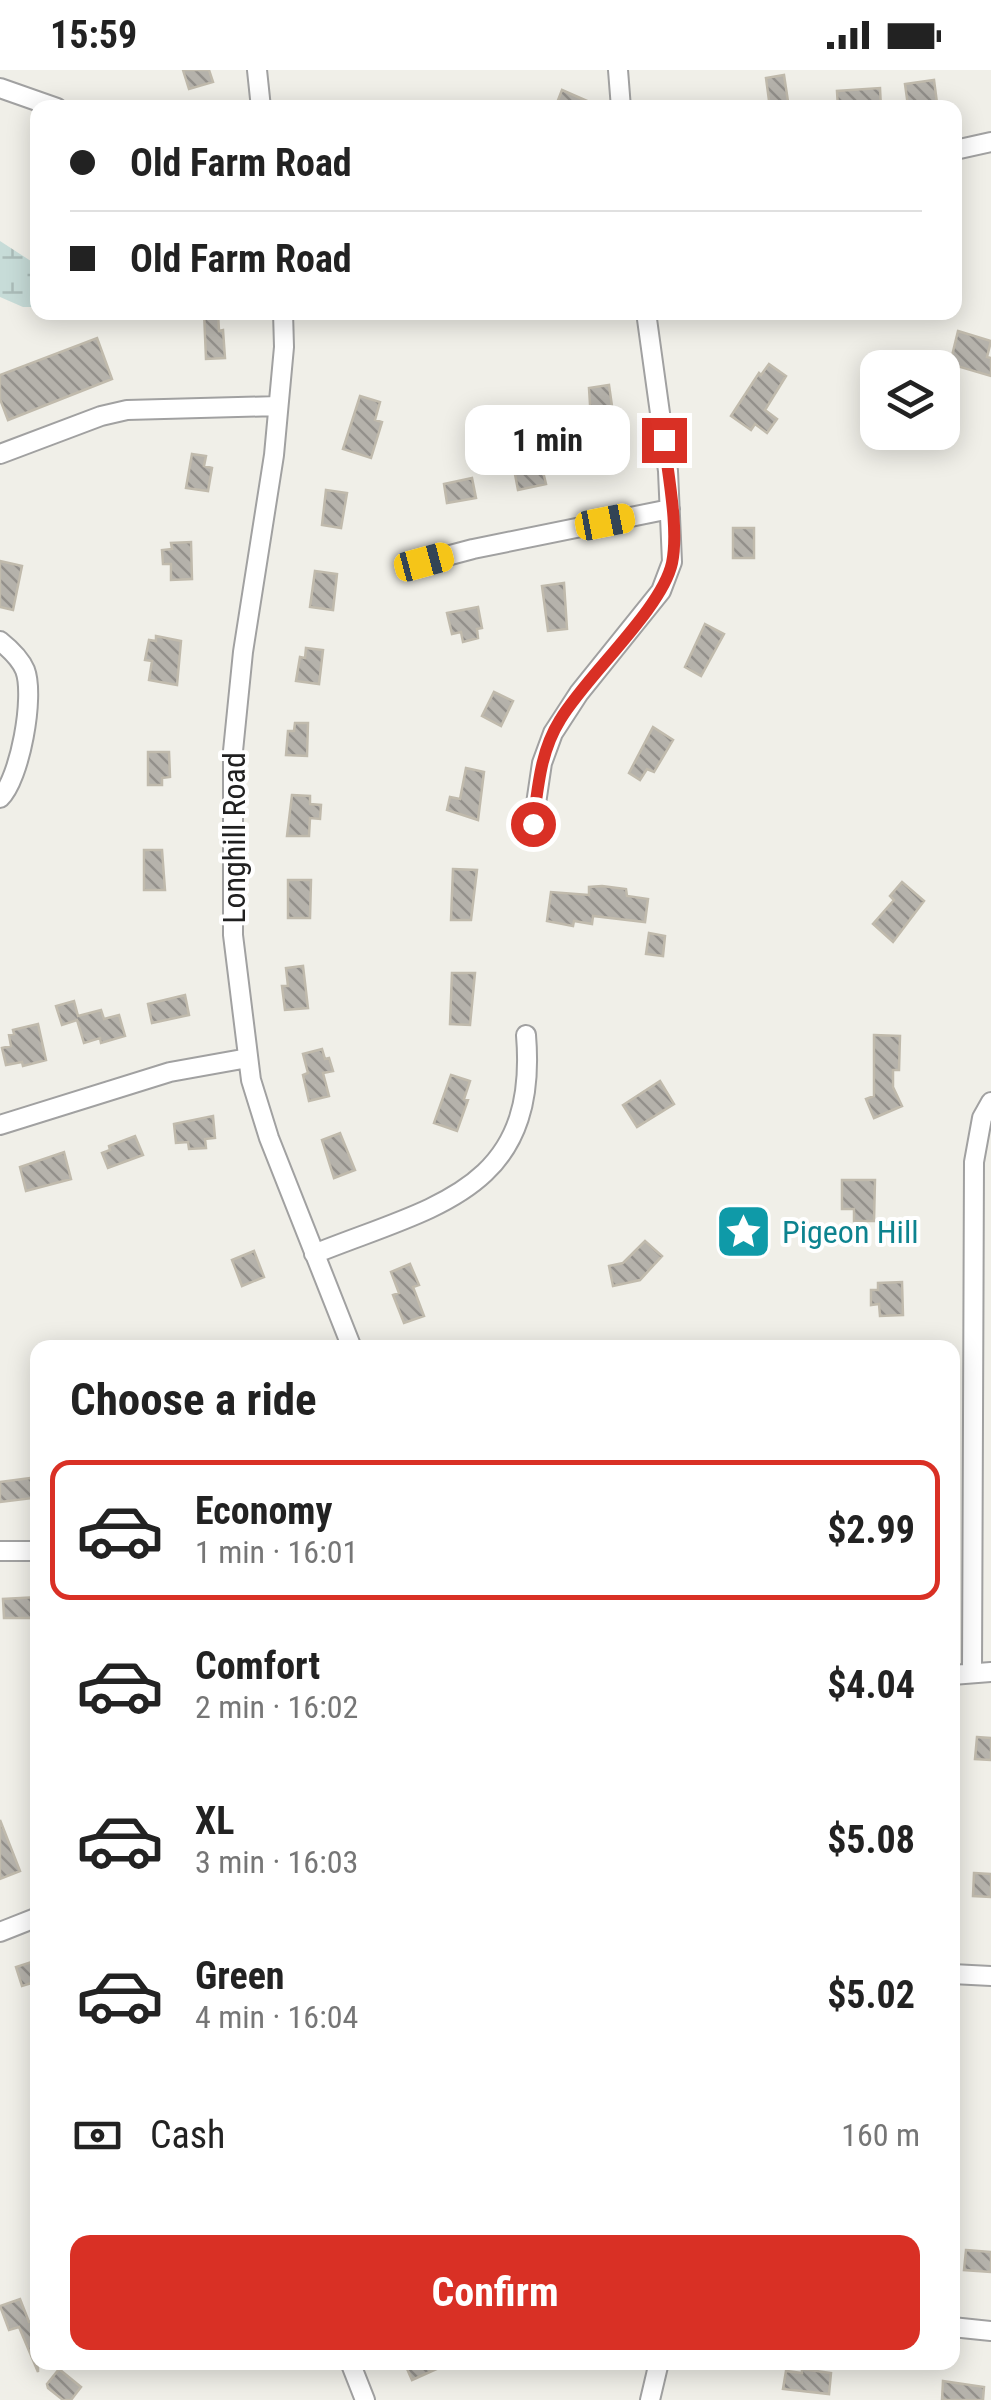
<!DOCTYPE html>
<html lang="en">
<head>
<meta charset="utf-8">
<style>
  body { margin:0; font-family:"Roboto Condensed",sans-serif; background:#f2f2f2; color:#222; height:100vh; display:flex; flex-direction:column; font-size:38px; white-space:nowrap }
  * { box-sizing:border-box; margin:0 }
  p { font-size:32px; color:#767676 }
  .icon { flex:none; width:55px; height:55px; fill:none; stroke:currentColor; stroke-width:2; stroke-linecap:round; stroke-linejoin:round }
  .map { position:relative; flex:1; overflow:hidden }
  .sheet { position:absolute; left:30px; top:1270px; width:930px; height:1030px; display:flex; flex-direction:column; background:#fff; border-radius:20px; box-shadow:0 5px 25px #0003 }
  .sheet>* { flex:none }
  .hud { position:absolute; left:30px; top:30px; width:932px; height:220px; border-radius:20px; box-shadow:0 5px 25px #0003; display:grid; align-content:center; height:220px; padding:0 40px; background:#fff }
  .controls { position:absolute; left:860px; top:280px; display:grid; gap:20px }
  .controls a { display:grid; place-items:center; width:100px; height:100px; border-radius:20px; background:#fff; box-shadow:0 5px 25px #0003; font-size:50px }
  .end { position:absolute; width:45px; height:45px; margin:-22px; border:12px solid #d93025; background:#fff; box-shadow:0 0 0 5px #fff }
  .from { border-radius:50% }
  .bubble { position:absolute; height:70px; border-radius:20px; background:#fff; box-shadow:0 5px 25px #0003; font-size:32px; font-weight:700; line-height:70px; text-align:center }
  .car { position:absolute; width:30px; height:60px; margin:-30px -15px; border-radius:12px; box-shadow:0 0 8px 2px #0007; background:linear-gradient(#f5c518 24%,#345 0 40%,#f5c518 0 76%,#345 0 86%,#f5c518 0) }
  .hud b { display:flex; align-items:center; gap:35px; height:95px; font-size:38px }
  .hud b+b { border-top:2px solid #e0e0e0 }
  .hud i { width:25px; height:25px; background:#222 }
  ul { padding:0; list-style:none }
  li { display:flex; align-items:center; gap:30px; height:140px; margin:0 20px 15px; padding:0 20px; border:5px solid transparent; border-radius:20px }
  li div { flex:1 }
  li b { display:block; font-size:38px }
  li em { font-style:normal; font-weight:700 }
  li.active { border-color:#d93025 }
  li>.icon { width:90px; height:90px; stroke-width:1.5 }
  h2 { padding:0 40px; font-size:45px; line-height:120px }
  .pay { display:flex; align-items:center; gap:25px; height:110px; padding:0 40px; font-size:38px }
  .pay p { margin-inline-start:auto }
  .action { display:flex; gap:20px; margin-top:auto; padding:20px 40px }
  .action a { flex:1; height:115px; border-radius:20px; background:#d93025; color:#fff; font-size:40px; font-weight:700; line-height:115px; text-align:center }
  .status { display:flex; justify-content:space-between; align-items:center; height:70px; padding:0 50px; background:#fff; direction:ltr }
  .status svg { height:28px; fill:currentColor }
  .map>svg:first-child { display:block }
  .wetland { fill:url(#wetland-marsh) }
  .building { fill:url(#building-back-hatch); stroke:#c0baac; stroke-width:2.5 }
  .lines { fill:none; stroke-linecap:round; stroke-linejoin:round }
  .minor-casing { stroke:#a1a1a1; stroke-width:22 }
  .minor { stroke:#fff; stroke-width:18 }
  .route { stroke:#d93025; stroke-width:12 }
  .labels { text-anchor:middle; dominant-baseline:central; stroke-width:8; stroke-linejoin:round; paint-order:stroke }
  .street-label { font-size:32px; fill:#202020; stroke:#fff }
  .culture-label { font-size:32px; fill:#0d838f; stroke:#fff; text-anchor:start }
</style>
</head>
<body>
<div class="status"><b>15:59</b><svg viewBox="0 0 49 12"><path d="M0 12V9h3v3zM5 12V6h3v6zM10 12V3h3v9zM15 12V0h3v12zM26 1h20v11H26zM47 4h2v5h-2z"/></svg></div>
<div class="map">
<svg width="991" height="2330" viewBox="0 0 991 2330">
  <defs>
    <pattern id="wetland-marsh" width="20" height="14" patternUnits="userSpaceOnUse" patternTransform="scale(2.5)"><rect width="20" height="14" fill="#c7dcd8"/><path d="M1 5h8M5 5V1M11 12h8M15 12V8" fill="none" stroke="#abbcb9"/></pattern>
    <pattern id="building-back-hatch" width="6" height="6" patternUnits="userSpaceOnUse" patternTransform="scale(2.5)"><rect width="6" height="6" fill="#b5b2ab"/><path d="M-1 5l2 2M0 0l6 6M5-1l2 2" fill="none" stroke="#93908b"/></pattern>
  </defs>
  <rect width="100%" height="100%" fill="#f0efe8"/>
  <path class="wetland" d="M0,171L37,195V237H23L0,227Z"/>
  <path class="building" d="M183,0H209L213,12L189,19Z
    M784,5L789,38H770L766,8Z
    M934,10L937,33L908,36L905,14Z
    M880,18L881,38H838L837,21Z
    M562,20L603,38H555Z
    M204,242H218L219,261L223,260L225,288L206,289Z
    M958,261L991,271L987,287L991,288V306L950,294Z
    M97,268L112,309L8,350L0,329V305Z
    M769,294L786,306L765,340L777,349L767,363L755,354L751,360L731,346L759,303L761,305Z
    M609,315L613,343L609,344L611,364L592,366L589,318Z
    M360,326L380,332L375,350L382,352L371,388L343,379Z
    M192,384L206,386L204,396L212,398L208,421L186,418Z
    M535,385L537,394L541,393L546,414L518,420L514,399L523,397L521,388Z
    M472,408L476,428L447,433L444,414Z
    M326,420L347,423L341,458L322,455Z
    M733,458H754V488H733Z
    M191,472L192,509L171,510V494H163L162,480L172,479L171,473Z
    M0,491L22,496L13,540L0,537Z
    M315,501L337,504L333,540L310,537Z
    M564,513L567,559L548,561L542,516Z
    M478,537L482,558L477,559L478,568L463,572L461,562L452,564L447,543Z
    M705,554L724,564L701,606L685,597Z
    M156,566L181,571L177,615L149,610L152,591L145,590L149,570L156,571Z
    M306,578L323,580L319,614L296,611L300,587L305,588Z
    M494,622L513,631L501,656L482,646Z
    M295,653H308L307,686L286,685L288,661H294Z
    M653,657L673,670L654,702L647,699L640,710L629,703Z
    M148,682H169L170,707L162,708V715H148Z
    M466,698L484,702L478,750L447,740L450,727L460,729Z
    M292,725L310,726V734L321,735L320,749L310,748L309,766H287Z
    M144,780H162L165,820H144Z
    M453,799L477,800L471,850H451Z
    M288,810H311L310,848H288Z
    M902,812L924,831L893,872L873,854L894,830L890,826Z
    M602,816L626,819L627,826L648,829L645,852L593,846L592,854L574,851L573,856L547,851L551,822L589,825V817Z
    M649,863L665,866L663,886L646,884Z
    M303,896L308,938L285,940L282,916H288L286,898Z
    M452,903H475L470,955L450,954Z
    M185,925L189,945L152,953L148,934Z
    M74,931L78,946L101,940L104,949L119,945L125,966L101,973L100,968L84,973L77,950L62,955L56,936Z
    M38,954L46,990L23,996L22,992L6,995L2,978L11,976L9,965L14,964L13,960Z
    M874,965L900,966L899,1000H893V1017L902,1036L874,1048L866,1029L874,1026Z
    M322,979L325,989L329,988L333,1001L323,1003L329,1026L309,1031L303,1005L308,1003L303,984Z
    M451,1005L470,1011L464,1029L468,1030L457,1061L434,1053Z
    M660,1011L674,1034L637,1057L623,1035Z
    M213,1046L215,1068L205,1069L206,1078L189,1079L188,1072L176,1073L174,1054Z
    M340,1063L355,1100L334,1108L322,1070Z
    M135,1066L143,1085L108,1098L102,1083L110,1080L109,1076Z
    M64,1082L71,1109L26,1121L20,1097Z
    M842,1110H875L874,1151H854V1139H842Z
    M645,1171L662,1186L640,1210L613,1216L609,1196L623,1193Z
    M254,1181L264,1207L242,1216L232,1190Z
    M410,1194L419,1215L413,1217L424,1246L404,1253L393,1225L399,1223L391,1202Z
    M902,1212L903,1245L880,1246L879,1234L871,1235V1220H878V1213Z
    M31,1408L33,1428L0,1432V1412Z
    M38,1527V1548H4L3,1529Z
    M977,1667L991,1668V1690L975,1689Z
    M0,1750L20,1801L0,1809Z
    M974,1803L991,1804V1827L973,1826Z
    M38,1890V1911L22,1916L16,1897Z
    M966,2180L991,2182V2202L964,2200Z
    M20,2229L29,2252L38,2249V2302L19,2257L9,2260L0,2236Z
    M404,2292H452L412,2310Z
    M59,2299L81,2317L71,2330H63L48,2318L47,2314Z
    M802,2299L831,2303L829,2324L783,2319L786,2301L802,2303Z
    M943,2311L984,2317L983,2330H942Z"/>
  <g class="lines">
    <defs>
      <path id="minor" d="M257,0L261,38
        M618,0L621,38
        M0,18L57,38
        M955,80L991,72
        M283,242L284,277L274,385L243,582L233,681V865L251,1010L269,1068L352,1278
        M0,384L101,346L127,340L278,336
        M424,492L473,479L670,439
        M0,571C10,579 20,588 25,600C35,626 20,709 0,728
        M533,754L542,693L553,663L579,623L661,521L672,492L668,401L646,242
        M0,1055L170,1002L248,988
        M314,1184C433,1136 539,1122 526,965
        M0,1481H38
        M972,1603L974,1092L982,1048L991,1032
        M952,1605L991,1602
        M0,1862L38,1847
        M952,1904L991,1906
        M952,2257L991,2261
        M350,2292L365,2330
        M650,2330L659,2292"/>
    </defs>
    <use href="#minor" class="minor-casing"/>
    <use href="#minor" class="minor"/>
  </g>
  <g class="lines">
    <path class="route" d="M533,754C538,718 540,682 560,650C586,606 662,539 672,493C679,459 668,405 664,370"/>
  </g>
  <defs>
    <symbol id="sight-square" viewBox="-11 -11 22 22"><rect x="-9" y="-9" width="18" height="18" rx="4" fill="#0f9aa8" stroke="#fff"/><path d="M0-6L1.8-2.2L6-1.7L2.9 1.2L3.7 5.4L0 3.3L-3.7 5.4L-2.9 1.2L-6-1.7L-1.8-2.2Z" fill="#fff"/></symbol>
  </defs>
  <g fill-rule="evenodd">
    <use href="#sight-square" x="712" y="1130" width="63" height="63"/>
  </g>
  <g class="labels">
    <g class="street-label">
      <text transform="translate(234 768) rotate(-90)">Longhill Road</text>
    </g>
    <g class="culture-label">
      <text x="782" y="1162">Pigeon Hill</text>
    </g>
  </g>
</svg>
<div class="controls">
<a><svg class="icon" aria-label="layers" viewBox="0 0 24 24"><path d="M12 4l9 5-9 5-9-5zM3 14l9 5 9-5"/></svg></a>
</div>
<i class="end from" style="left:533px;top:754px"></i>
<i class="end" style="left:664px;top:370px"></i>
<div class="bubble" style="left:465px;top:335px;width:165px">1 min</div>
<i class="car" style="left:605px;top:452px;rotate:79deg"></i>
<i class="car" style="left:424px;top:492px;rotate:75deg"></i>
<div class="hud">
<b><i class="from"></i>Old Farm Road</b>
<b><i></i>Old Farm Road</b>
</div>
<section class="sheet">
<h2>Choose a ride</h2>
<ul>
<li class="active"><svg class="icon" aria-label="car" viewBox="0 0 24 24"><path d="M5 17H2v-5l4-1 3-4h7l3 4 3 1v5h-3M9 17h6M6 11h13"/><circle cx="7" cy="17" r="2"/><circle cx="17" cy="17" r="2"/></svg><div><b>Economy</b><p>1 min · 16:01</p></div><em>$2.99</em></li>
<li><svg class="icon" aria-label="car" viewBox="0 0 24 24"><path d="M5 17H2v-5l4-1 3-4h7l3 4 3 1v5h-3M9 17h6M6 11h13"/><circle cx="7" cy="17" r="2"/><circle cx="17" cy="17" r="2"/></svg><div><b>Comfort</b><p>2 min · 16:02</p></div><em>$4.04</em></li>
<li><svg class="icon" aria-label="car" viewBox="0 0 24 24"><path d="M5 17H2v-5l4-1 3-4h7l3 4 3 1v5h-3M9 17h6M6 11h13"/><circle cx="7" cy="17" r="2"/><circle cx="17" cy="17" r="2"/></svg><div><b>XL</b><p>3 min · 16:03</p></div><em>$5.08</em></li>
<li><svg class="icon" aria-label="car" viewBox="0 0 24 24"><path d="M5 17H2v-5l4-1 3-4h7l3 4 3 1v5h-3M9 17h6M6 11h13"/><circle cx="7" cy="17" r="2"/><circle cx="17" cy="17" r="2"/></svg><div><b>Green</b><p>4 min · 16:04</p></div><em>$5.02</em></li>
</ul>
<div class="pay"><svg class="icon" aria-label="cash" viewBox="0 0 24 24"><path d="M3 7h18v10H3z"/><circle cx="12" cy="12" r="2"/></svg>Cash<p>160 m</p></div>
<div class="action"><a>Confirm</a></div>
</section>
</div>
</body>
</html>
